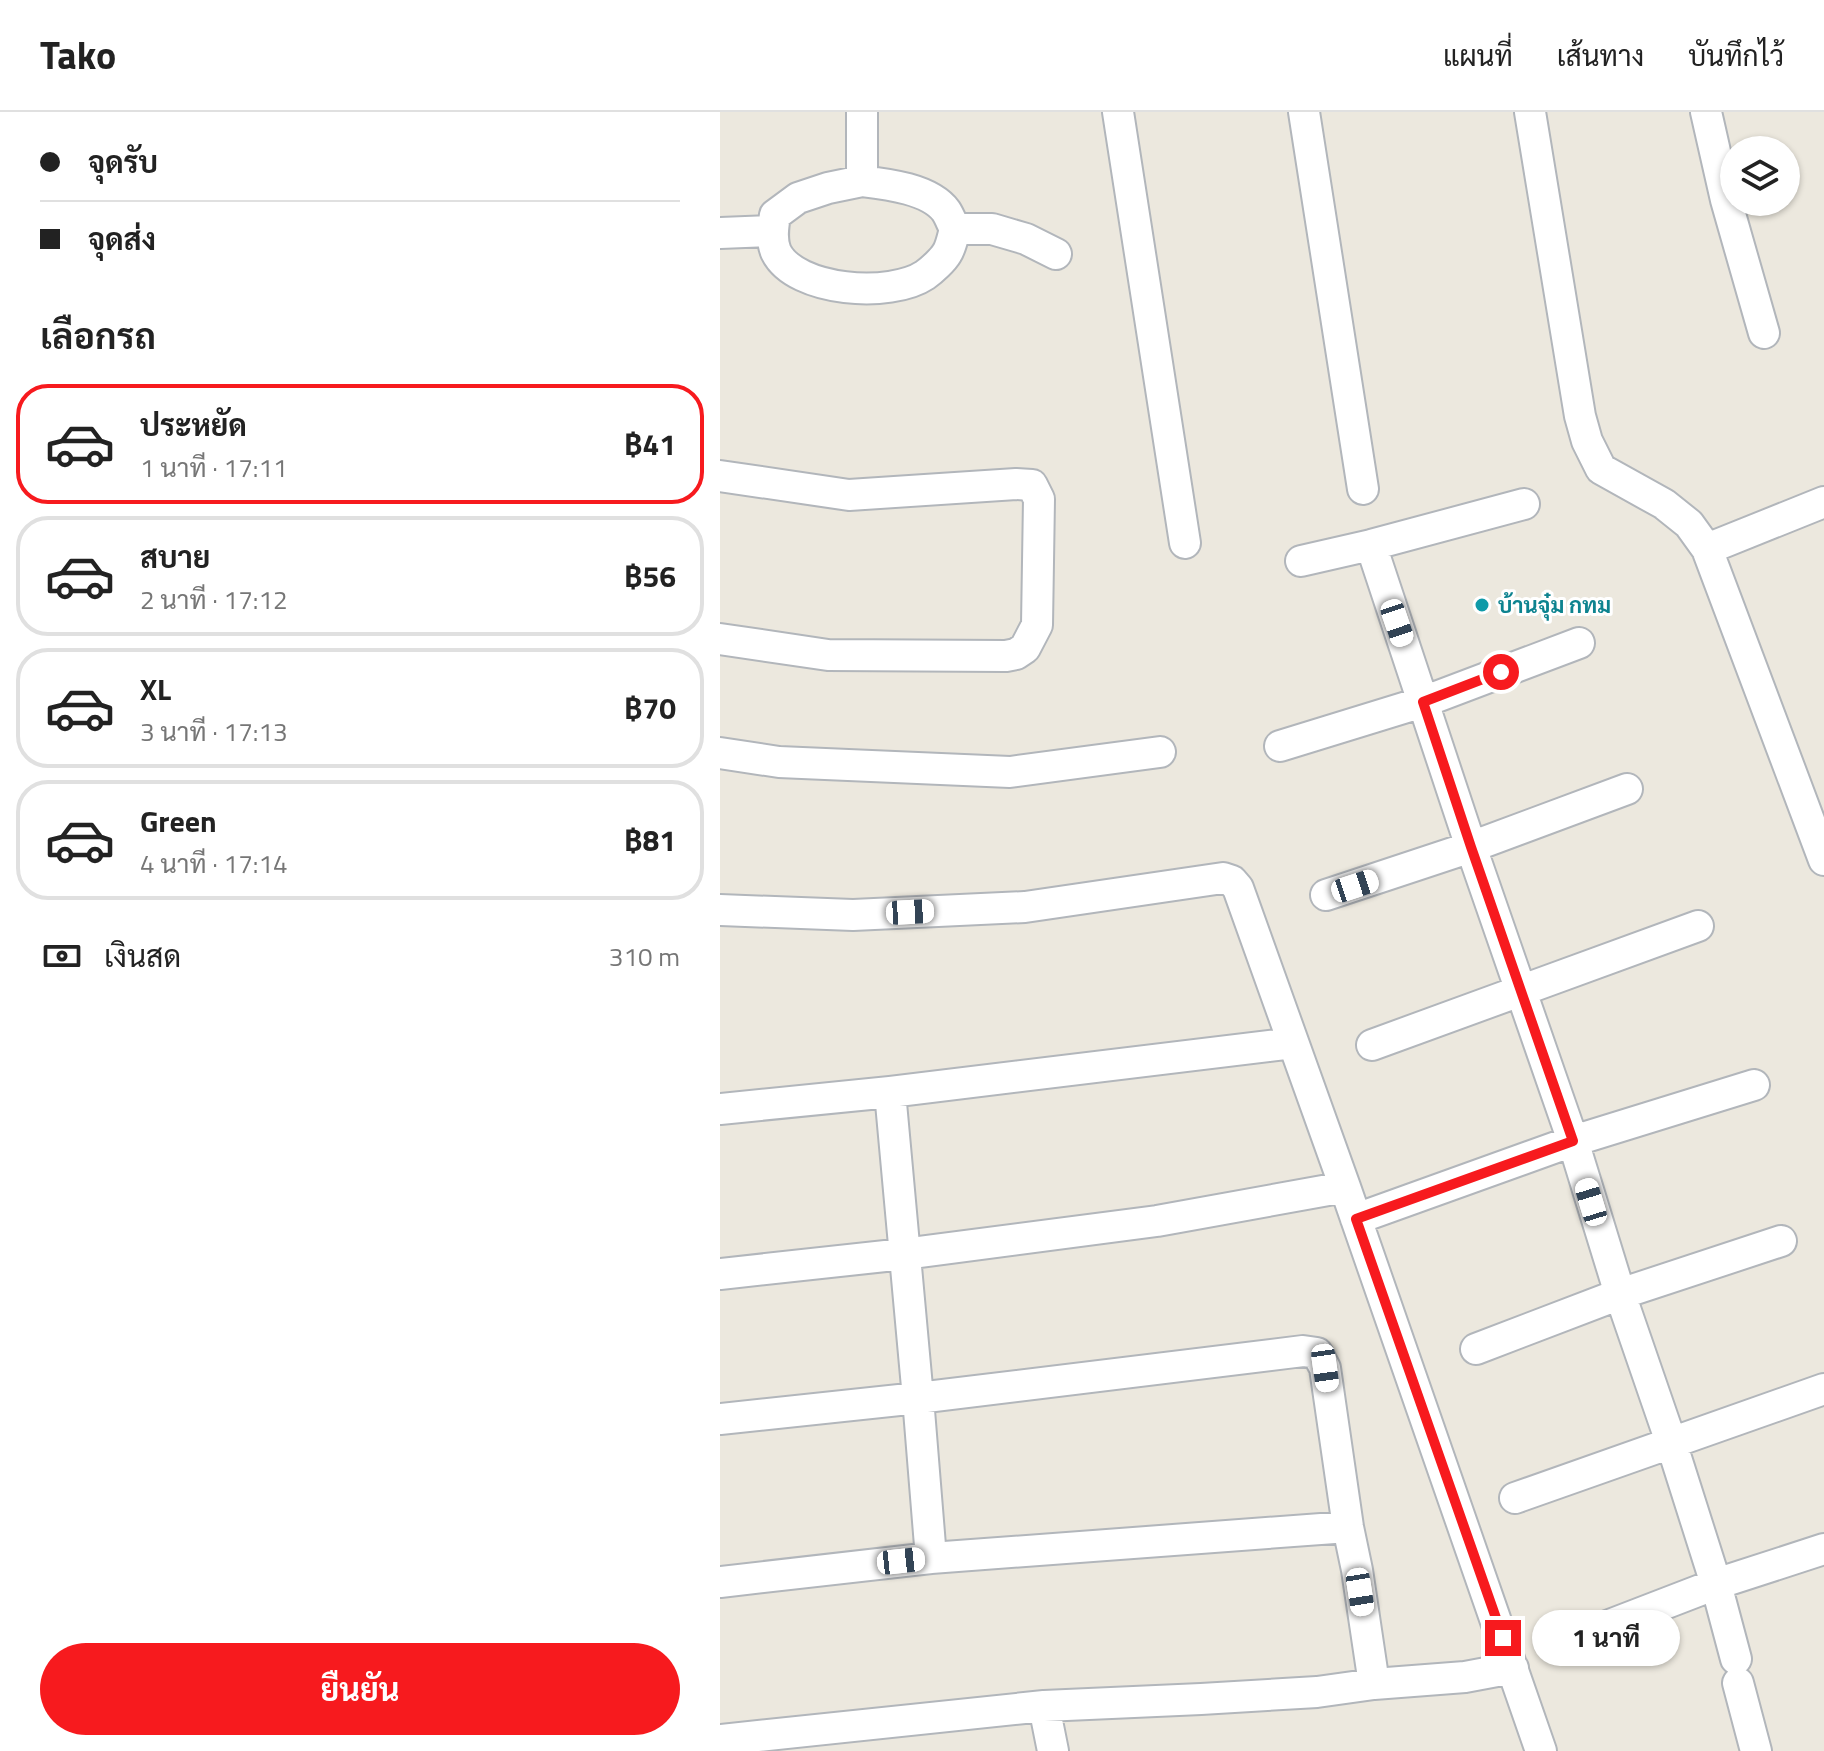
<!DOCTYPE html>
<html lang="th">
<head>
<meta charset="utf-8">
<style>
  body { margin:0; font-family:"Titillium Web",Sarabun,sans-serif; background:#f2f2f2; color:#222; height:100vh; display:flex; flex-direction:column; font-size:30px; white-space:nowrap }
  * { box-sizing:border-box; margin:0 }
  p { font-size:26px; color:#767676 }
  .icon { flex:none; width:44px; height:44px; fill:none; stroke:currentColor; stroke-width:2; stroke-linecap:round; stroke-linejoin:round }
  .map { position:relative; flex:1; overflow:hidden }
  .sheet { display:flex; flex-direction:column; background:#fff; width:720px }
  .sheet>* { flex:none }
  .banner { display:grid; align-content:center; height:176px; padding:0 40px; background:#fff }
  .controls { position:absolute; left:1000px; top:24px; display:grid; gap:16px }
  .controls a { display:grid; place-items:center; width:80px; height:80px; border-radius:50%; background:#fff; box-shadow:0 2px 6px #0004; font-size:40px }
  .end { position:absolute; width:36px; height:36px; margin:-18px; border:10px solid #f71a1e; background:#fff; box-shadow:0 0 0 4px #fff }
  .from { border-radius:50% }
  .bubble { position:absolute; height:56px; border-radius:28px; background:#fff; box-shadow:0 2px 6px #0004; font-size:26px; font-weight:700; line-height:56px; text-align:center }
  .car { position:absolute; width:24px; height:48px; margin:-24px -12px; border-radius:10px; box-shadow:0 0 6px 2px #0007; background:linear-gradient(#fff 24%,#345 0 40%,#fff 0 76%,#345 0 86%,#fff 0) }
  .banner b { display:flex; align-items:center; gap:28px; height:76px; font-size:30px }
  .banner b+b { border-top:2px solid #e0e0e0 }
  .banner i { width:20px; height:20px; background:#222 }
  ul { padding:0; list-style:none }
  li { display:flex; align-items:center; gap:24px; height:120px; margin:0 16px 12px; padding:0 24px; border:4px solid #e0e0e0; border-radius:32px }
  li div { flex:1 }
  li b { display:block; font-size:30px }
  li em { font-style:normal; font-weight:700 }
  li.active { border-color:#f71a1e }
  li>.icon { width:72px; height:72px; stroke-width:1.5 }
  h2 { padding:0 40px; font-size:36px; line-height:96px }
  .pay { display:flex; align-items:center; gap:20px; height:88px; padding:0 40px; font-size:30px }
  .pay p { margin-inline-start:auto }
  .primary-button { display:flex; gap:16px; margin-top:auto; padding:16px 40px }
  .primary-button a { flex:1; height:92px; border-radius:48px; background:#f71a1e; color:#fff; font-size:32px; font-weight:700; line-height:92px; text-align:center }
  header { display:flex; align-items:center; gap:48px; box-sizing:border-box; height:112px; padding:0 40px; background:#fff; border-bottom:2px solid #e0e0e0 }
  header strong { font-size:38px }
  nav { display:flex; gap:44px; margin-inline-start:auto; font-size:28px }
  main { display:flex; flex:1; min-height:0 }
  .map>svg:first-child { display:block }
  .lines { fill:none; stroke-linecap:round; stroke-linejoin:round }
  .street-casing { stroke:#b2b6bb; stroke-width:34 }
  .street { stroke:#fff; stroke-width:30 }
  .route { stroke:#f71a1e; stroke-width:10 }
  .culture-dot { fill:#0f9aa8; stroke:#fff; stroke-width:3 }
  .labels { text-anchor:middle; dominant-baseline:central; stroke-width:6; stroke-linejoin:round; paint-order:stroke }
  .culture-label { font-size:22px; font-weight:bold; fill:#0d838f; stroke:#fff; text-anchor:start }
</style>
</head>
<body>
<header>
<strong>Tako</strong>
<nav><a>แผนที่</a><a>เส้นทาง</a><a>บันทึกไว้</a></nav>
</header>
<main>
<section class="sheet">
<div class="banner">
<b><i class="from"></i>จุดรับ</b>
<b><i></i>จุดส่ง</b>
</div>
<h2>เลือกรถ</h2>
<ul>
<li class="active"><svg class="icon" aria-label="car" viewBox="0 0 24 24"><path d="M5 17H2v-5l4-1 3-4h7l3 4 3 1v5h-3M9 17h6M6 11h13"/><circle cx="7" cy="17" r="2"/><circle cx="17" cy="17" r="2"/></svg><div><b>ประหยัด</b><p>1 นาที · 17:11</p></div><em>฿41</em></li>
<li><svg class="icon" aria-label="car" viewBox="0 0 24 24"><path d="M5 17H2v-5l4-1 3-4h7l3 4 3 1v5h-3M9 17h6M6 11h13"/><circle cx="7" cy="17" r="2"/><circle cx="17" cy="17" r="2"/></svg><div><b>สบาย</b><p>2 นาที · 17:12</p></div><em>฿56</em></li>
<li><svg class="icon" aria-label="car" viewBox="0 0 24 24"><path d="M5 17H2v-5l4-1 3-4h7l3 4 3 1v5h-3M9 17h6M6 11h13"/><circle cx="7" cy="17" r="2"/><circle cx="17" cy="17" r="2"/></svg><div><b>XL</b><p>3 นาที · 17:13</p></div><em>฿70</em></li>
<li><svg class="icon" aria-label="car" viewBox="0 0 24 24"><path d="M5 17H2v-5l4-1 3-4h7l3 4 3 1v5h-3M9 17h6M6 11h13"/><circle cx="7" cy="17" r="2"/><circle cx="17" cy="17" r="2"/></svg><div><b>Green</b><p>4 นาที · 17:14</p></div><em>฿81</em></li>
</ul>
<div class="pay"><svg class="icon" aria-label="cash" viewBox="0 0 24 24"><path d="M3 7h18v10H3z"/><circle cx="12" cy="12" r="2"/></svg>เงินสด<p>310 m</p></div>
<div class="primary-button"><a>ยืนยัน</a></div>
</section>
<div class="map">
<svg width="1104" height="1639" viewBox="0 0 1104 1639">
  <rect width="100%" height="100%" fill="#ece8de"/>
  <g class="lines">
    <defs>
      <path id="street" d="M398,0L465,431
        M584,0L643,377
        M810,0L860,304L867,329L881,357L944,392L969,412L987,437L1104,748
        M986,0L1006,88L1044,221
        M142,69C167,72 210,77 226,99C230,105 232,112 235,117C233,124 231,135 227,141C223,148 212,158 205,163C171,186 76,180 56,140C51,128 53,115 55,103L78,86L108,76Z
        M142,69V0
        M235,117H272L306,127L336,142
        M0,121L52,119
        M0,364L129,383L296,372L312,373L319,387L317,513L305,536L296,542L286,544L108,543L0,527
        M651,433L751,735L853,1029L900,1182L951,1330L996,1472L1016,1547
        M987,437L1104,390
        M581,449L651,433L804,392
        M560,634L703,590L859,531
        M0,641L59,650L290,660L440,640
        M606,783L751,735L907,677
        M0,798L133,803L305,795L503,766L512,769L518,776L625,1075L821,1639
        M652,933L978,814
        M170,980L198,1286L211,1446
        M0,997L170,980L573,931
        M636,1107L853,1029L1034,973
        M0,1162L184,1142L437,1109L625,1075
        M756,1237L900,1182L1061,1129
        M0,1307L198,1286L583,1239L597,1241L605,1256L628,1415L637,1458L654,1572
        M795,1386L1104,1277
        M0,1470L211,1446L628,1415
        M848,1529L996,1472L1104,1437
        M1018,1571L1036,1639
        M324,1594L333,1639
        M0,1628L324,1594L481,1587L597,1580L654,1572L745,1565L793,1556"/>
    </defs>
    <use href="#street" class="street-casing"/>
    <use href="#street" class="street"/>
  </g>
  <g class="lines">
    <path class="route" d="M781,560L703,590L751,735L853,1029L636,1107L783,1526"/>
  </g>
  <circle class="culture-dot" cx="762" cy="493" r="8"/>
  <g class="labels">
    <g class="culture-label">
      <text x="778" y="493">บ้านจุ๋ม กทม</text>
    </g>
  </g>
</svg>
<div class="controls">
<a><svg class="icon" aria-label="layers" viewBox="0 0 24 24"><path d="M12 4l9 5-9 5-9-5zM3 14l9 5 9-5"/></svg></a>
</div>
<i class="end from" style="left:781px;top:560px"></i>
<i class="end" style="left:783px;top:1526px"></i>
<div class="bubble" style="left:812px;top:1498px;width:148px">1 นาที</div>
<i class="car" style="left:677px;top:511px;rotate:161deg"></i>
<i class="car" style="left:635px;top:774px;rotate:72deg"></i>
<i class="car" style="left:190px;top:800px;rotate:87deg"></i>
<i class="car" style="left:871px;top:1090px;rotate:343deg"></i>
<i class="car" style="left:605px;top:1256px;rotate:172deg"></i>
<i class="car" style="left:181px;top:1449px;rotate:84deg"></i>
<i class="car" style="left:640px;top:1480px;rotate:171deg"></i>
</div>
</main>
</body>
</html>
